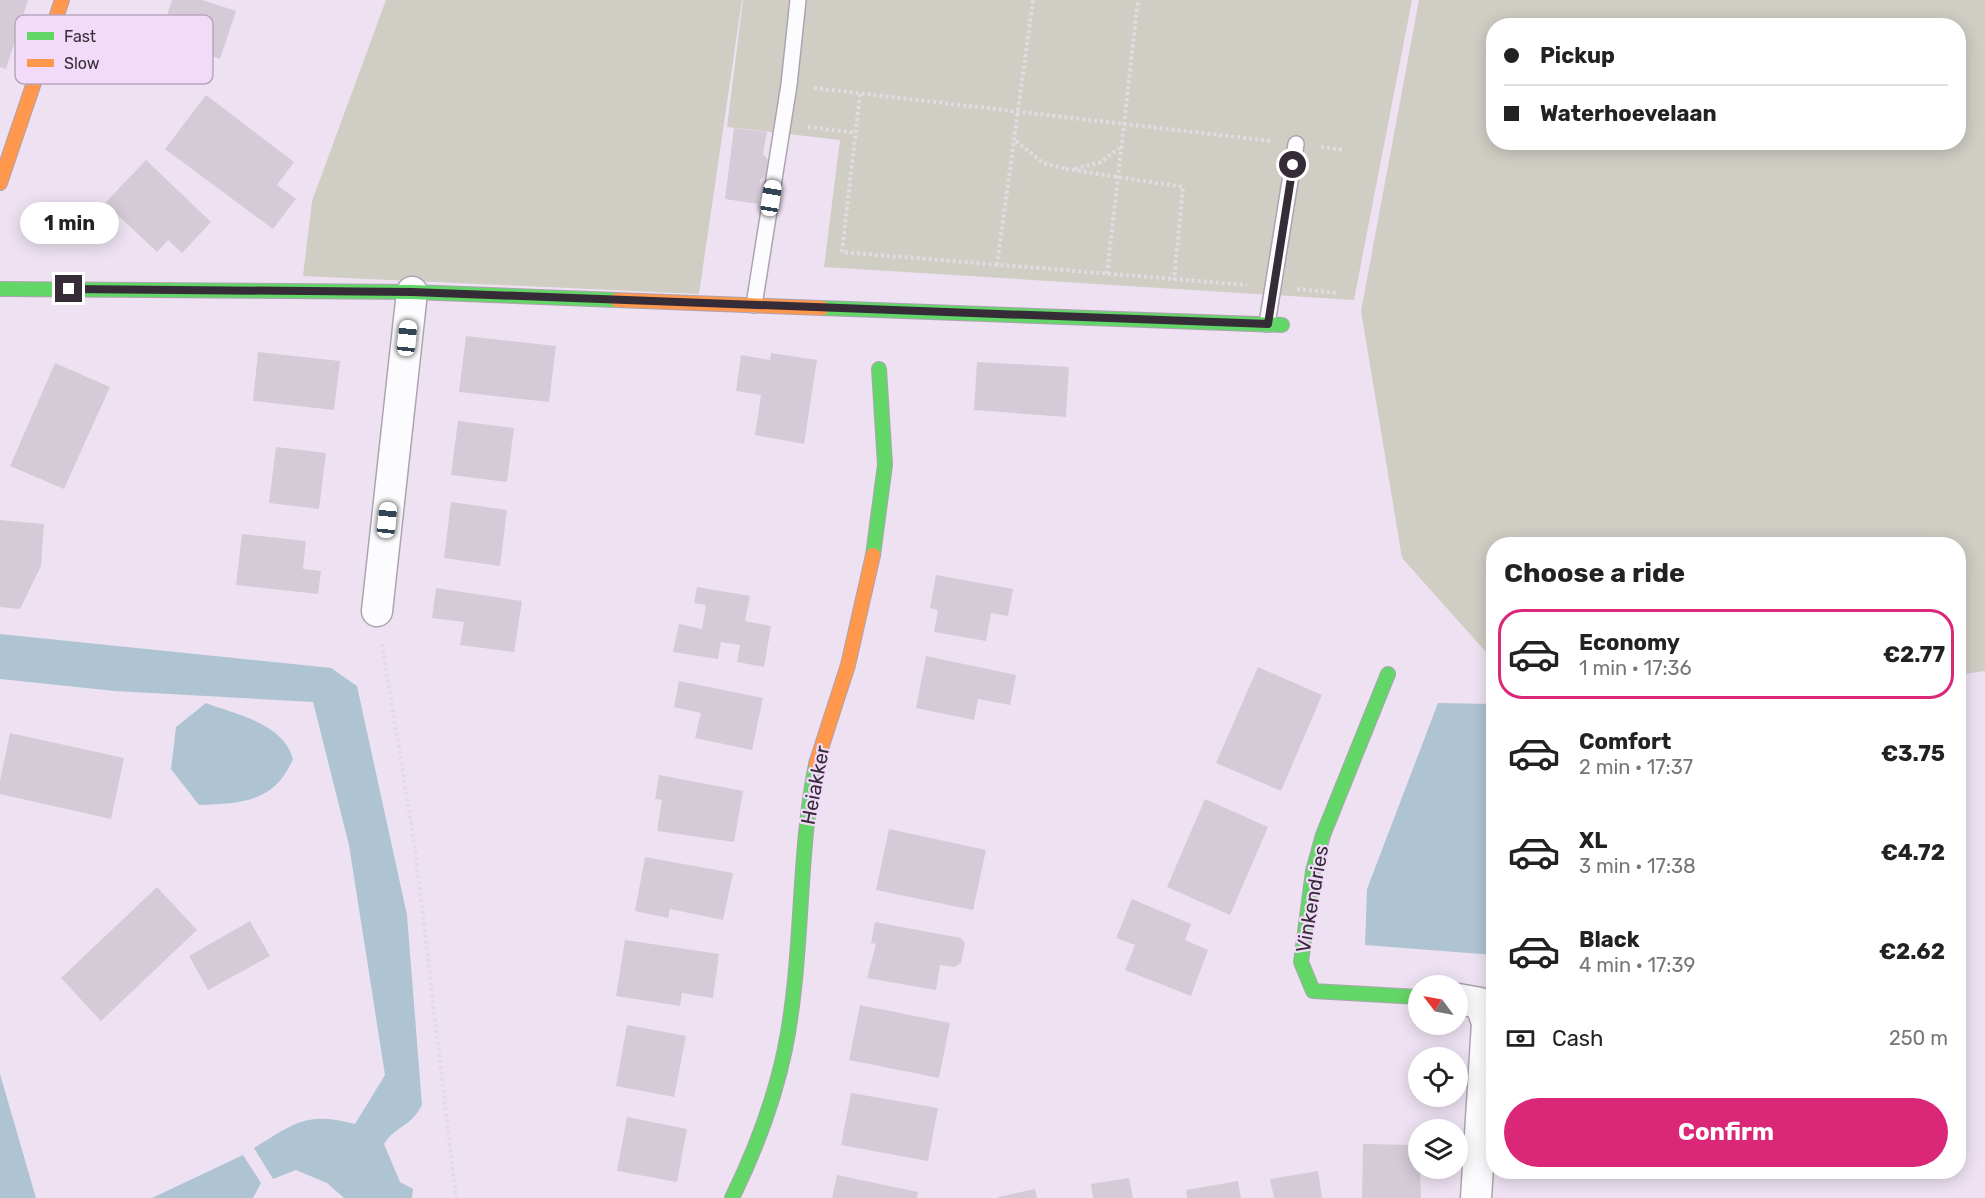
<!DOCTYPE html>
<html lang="en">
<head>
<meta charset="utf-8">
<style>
  body { margin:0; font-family:Rubik,sans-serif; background:#f2f2f2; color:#222; height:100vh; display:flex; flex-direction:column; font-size:22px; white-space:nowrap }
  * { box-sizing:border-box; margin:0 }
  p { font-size:20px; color:#767676 }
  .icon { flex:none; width:33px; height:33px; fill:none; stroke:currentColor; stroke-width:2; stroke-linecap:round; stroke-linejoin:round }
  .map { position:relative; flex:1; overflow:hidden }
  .side { position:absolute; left:1486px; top:537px; width:480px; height:642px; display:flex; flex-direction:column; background:#fff; border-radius:24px; box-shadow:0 3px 15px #0003 }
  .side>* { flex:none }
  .guide { position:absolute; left:1486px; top:18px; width:480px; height:132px; border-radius:24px; box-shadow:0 3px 15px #0003; display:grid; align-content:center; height:132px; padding:0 18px; background:#fff }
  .needle { width:39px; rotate:302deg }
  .tools { position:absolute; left:1408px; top:975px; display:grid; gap:12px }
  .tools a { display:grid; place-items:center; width:60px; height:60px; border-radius:50%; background:#fff; box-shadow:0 3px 15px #0003; font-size:30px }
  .end { position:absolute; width:27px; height:27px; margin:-14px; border:8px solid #352c37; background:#fff; box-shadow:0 0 0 3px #fff }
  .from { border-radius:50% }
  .bubble { position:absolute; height:42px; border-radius:21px; background:#fff; box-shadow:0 3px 15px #0003; font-size:20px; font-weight:700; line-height:42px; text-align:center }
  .car { position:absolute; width:18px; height:36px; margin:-18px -9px; border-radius:8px; box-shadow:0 0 4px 2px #0007; background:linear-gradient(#fff 24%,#345 0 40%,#fff 0 76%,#345 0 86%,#fff 0) }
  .guide b { display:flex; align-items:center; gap:21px; height:57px; font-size:22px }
  .guide b+b { border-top:2px solid #e0e0e0 }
  .guide i { width:15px; height:15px; background:#222 }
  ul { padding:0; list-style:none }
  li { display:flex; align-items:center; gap:18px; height:90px; margin:0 12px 9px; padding:0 6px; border:3px solid transparent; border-radius:24px }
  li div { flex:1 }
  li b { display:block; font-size:22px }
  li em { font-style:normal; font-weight:700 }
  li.active { border-color:#db2777 }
  li>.icon { width:54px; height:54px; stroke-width:1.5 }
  h2 { padding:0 18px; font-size:27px; line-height:72px }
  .pay { display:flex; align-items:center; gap:15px; height:66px; padding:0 18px; font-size:22px }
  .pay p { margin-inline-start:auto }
  .primary-button { display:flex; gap:12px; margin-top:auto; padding:12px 18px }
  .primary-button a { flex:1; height:69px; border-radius:36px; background:#db2777; color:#fff; font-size:24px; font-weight:700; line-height:69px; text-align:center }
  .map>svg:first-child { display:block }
  .green { fill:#d0cdc5; fill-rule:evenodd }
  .water { fill:#aec4d2 }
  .building { fill:#d4cbd7 }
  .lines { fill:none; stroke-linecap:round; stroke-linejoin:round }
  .lane-casing { stroke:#ada3b0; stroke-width:18 }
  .street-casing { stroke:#ada3b0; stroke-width:33 }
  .fast-casing { stroke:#ada3b0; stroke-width:16 }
  .slow-casing { stroke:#ada3b0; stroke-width:16 }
  .path { stroke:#e0dce1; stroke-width:4; stroke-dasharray:3 3; stroke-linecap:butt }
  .lane { stroke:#fcfbfd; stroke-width:15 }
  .street { stroke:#fcfbfd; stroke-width:30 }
  .fast { stroke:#63d668; stroke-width:14 }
  .slow { stroke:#ff974d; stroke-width:14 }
  .route { stroke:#352c37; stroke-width:8 }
  .labels { text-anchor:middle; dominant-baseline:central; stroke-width:4.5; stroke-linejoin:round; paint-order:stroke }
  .street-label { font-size:20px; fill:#352c37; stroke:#f2dbf9 }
  .key { fill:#f2dbf9; stroke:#b9a6bf; stroke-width:1.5 }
  .key-label { font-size:16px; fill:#352c37 }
</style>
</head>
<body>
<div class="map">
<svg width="1985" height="1198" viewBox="0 0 1985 1198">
  <rect width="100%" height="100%" fill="#eee2f2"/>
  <path class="green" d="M386,0H742L699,294L303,276L312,201Z
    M743,0H1412L1354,300L824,267L840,140L727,127Z
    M1419,0H1985V671L1959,675V544H1494V661L1402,558L1361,311ZM1494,26H1959V142H1494Z"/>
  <path class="water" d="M0,634L331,668L357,686L407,915L422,1105C410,1128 396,1125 384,1144L400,1182L413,1189L412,1198H344L327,1183L296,1170L273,1179L254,1148C295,1123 306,1111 355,1124L385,1075L349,845L313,702L115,691L0,679Z
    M206,703C237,715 283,723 293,759C274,803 242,803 199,805L171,769L176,727Z
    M1438,703L1494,704V955L1365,945L1367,889Z
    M0,1074L36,1198H0Z
    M243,1155L261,1183L253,1198H152Z"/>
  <path class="building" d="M0,0H28L6,69L0,67Z
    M172,0H202L236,11L220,59L159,39Z
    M206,95L294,162L277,185L296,199L273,229L165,149Z
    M734,128L767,132L763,154L768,160L766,176L760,180L758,204L725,199Z
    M146,160L211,222L182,253L168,240L157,252L105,203Z
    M466,336L556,346L549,402L459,392Z
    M258,352L340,361L334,410L253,401Z
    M771,353L817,360L804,444L755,435L761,395L736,391L741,355L770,360Z
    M977,362L1069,367L1066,417L974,410Z
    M55,363L110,387L64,489L10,466Z
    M458,421L514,428L507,482L451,475Z
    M276,447L326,453L319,509L269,503Z
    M451,502L507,510L500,566L444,558Z
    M0,520L44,524L41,566L20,609L0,607Z
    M242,534L306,541L303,569L321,571L318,594L236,585Z
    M936,575L1013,589L1008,616L991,613L986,641L934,632L938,610L930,608Z
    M697,587L750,596L745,621L771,626L764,667L737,662L740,645L721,642L718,659L673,652L679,624L702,629L706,605L694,603Z
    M436,588L522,601L514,652L460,645L464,622L432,618Z
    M926,656L1016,675L1010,705L978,699L974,720L916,708Z
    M1258,667L1322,695L1281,791L1216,763Z
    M679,681L763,698L752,750L695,738L701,713L674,707Z
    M10,733L124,758L111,819L0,794V781Z
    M659,775L743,791L734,842L657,831L662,800L655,799Z
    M1205,799L1268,827L1230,915L1167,887Z
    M889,829L986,850L973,910L876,890Z
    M645,857L733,873L723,920L670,909L668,918L635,911Z
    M157,887L197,930L101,1021L61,978Z
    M1132,899L1191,924L1185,940L1208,950L1191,996L1125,970L1135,945L1116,938Z
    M250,921L270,956L208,990L189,956Z
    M875,922L961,938L965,943L961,963L955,967L940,965L936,990L867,978L876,944L871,943Z
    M625,940L719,954L713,998L682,993L680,1006L616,996Z
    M860,1005L950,1023L939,1078L849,1060Z
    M627,1025L686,1036L674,1097L616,1086Z
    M851,1093L938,1108L928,1161L841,1145Z
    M627,1117L687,1129L677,1182L617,1171Z
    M1363,1144L1419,1145L1421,1198H1362Z
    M1318,1171L1322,1198H1274L1270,1179Z
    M837,1175L918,1192L917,1198H832Z
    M1129,1178L1133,1198H1093L1091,1184Z
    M1238,1181L1241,1198H1187L1186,1190Z
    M1035,1189L1037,1198H998V1197Z"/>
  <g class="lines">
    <defs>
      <path id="lane" d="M754,305L789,85L798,0
        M1267,324L1296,144"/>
      <path id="street" d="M377,611L412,292
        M1458,999L1480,1003L1487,1023L1476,1198"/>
      <path id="fast" d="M0,289L412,292L617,300
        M822,308L1282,325
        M873,555L885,465L879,369
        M1388,674L1323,835L1313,871L1301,962L1313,991L1419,997
        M732,1198C756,1149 774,1102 785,1049C804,955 797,858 816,764"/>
      <path id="slow" d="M0,183L62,0
        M617,300L822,308
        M816,764L848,665L873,555"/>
    </defs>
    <use href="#lane" class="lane-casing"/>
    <use href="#street" class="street-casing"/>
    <use href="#fast" class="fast-casing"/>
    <use href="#slow" class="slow-casing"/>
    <path class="path" d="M814,88L1271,141
      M860,94L842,252L1247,285
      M808,127L856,133
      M1016,141L1043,163L1068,169
      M1321,147L1344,150
      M1066,169L1183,187L1174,280
      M1075,169L1101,162L1119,148
      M997,265L1033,0
      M1107,274L1138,0
      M1297,289L1338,293
      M382,644L415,848L456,1198"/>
    <use href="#lane" class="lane"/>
    <use href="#street" class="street"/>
    <use href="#fast" class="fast"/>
    <use href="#slow" class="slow"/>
  </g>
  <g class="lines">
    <path class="route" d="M69,289L412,292L1268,324L1293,165"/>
  </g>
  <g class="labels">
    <g class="street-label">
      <text transform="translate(815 785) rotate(-79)">Heiakker</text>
      <text transform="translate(1312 899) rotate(-80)">Vinkendries</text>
    </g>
  </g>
  <rect x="15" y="15" width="198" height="69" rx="9" class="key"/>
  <rect x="27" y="32" width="27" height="8" fill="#63d668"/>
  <rect x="27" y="59" width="27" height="8" fill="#ff974d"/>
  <g class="key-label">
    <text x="64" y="42">Fast</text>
    <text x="64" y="69">Slow</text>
  </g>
</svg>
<div class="tools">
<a><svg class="needle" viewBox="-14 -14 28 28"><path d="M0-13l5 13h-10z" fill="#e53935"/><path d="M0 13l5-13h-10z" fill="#767676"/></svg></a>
<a><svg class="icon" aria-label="locate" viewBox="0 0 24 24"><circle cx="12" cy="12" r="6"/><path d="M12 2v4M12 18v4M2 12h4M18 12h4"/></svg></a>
<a><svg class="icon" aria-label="layers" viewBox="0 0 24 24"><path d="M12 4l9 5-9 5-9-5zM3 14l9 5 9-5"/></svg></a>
</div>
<i class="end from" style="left:1293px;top:165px"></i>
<i class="end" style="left:69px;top:289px"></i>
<div class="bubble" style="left:20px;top:202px;width:99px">1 min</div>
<i class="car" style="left:771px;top:198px;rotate:9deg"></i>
<i class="car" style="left:407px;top:338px;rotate:6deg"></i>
<i class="car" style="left:387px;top:520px;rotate:6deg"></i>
<div class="guide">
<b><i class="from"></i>Pickup</b>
<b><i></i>Waterhoevelaan</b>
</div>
<section class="side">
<h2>Choose a ride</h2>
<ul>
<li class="active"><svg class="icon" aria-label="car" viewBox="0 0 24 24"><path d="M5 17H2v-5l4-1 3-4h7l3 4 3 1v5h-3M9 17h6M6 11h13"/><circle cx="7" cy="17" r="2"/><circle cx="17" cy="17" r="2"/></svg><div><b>Economy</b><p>1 min · 17:36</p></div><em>€2.77</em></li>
<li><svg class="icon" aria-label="car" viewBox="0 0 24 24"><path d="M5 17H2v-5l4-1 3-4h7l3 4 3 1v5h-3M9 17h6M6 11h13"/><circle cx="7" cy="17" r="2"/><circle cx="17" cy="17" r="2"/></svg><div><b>Comfort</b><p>2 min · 17:37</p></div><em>€3.75</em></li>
<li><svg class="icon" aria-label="car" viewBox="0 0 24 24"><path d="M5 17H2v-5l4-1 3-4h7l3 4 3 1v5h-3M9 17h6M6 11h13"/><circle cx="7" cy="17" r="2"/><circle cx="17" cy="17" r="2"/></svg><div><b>XL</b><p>3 min · 17:38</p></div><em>€4.72</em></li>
<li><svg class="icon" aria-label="car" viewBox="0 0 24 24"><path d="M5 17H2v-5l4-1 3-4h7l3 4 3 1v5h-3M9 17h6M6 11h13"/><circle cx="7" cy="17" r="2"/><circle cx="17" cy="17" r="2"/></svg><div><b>Black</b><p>4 min · 17:39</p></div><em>€2.62</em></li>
</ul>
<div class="pay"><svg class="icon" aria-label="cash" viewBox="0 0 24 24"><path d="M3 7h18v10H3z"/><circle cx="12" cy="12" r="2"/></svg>Cash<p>250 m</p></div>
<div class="primary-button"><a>Confirm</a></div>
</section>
</div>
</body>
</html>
